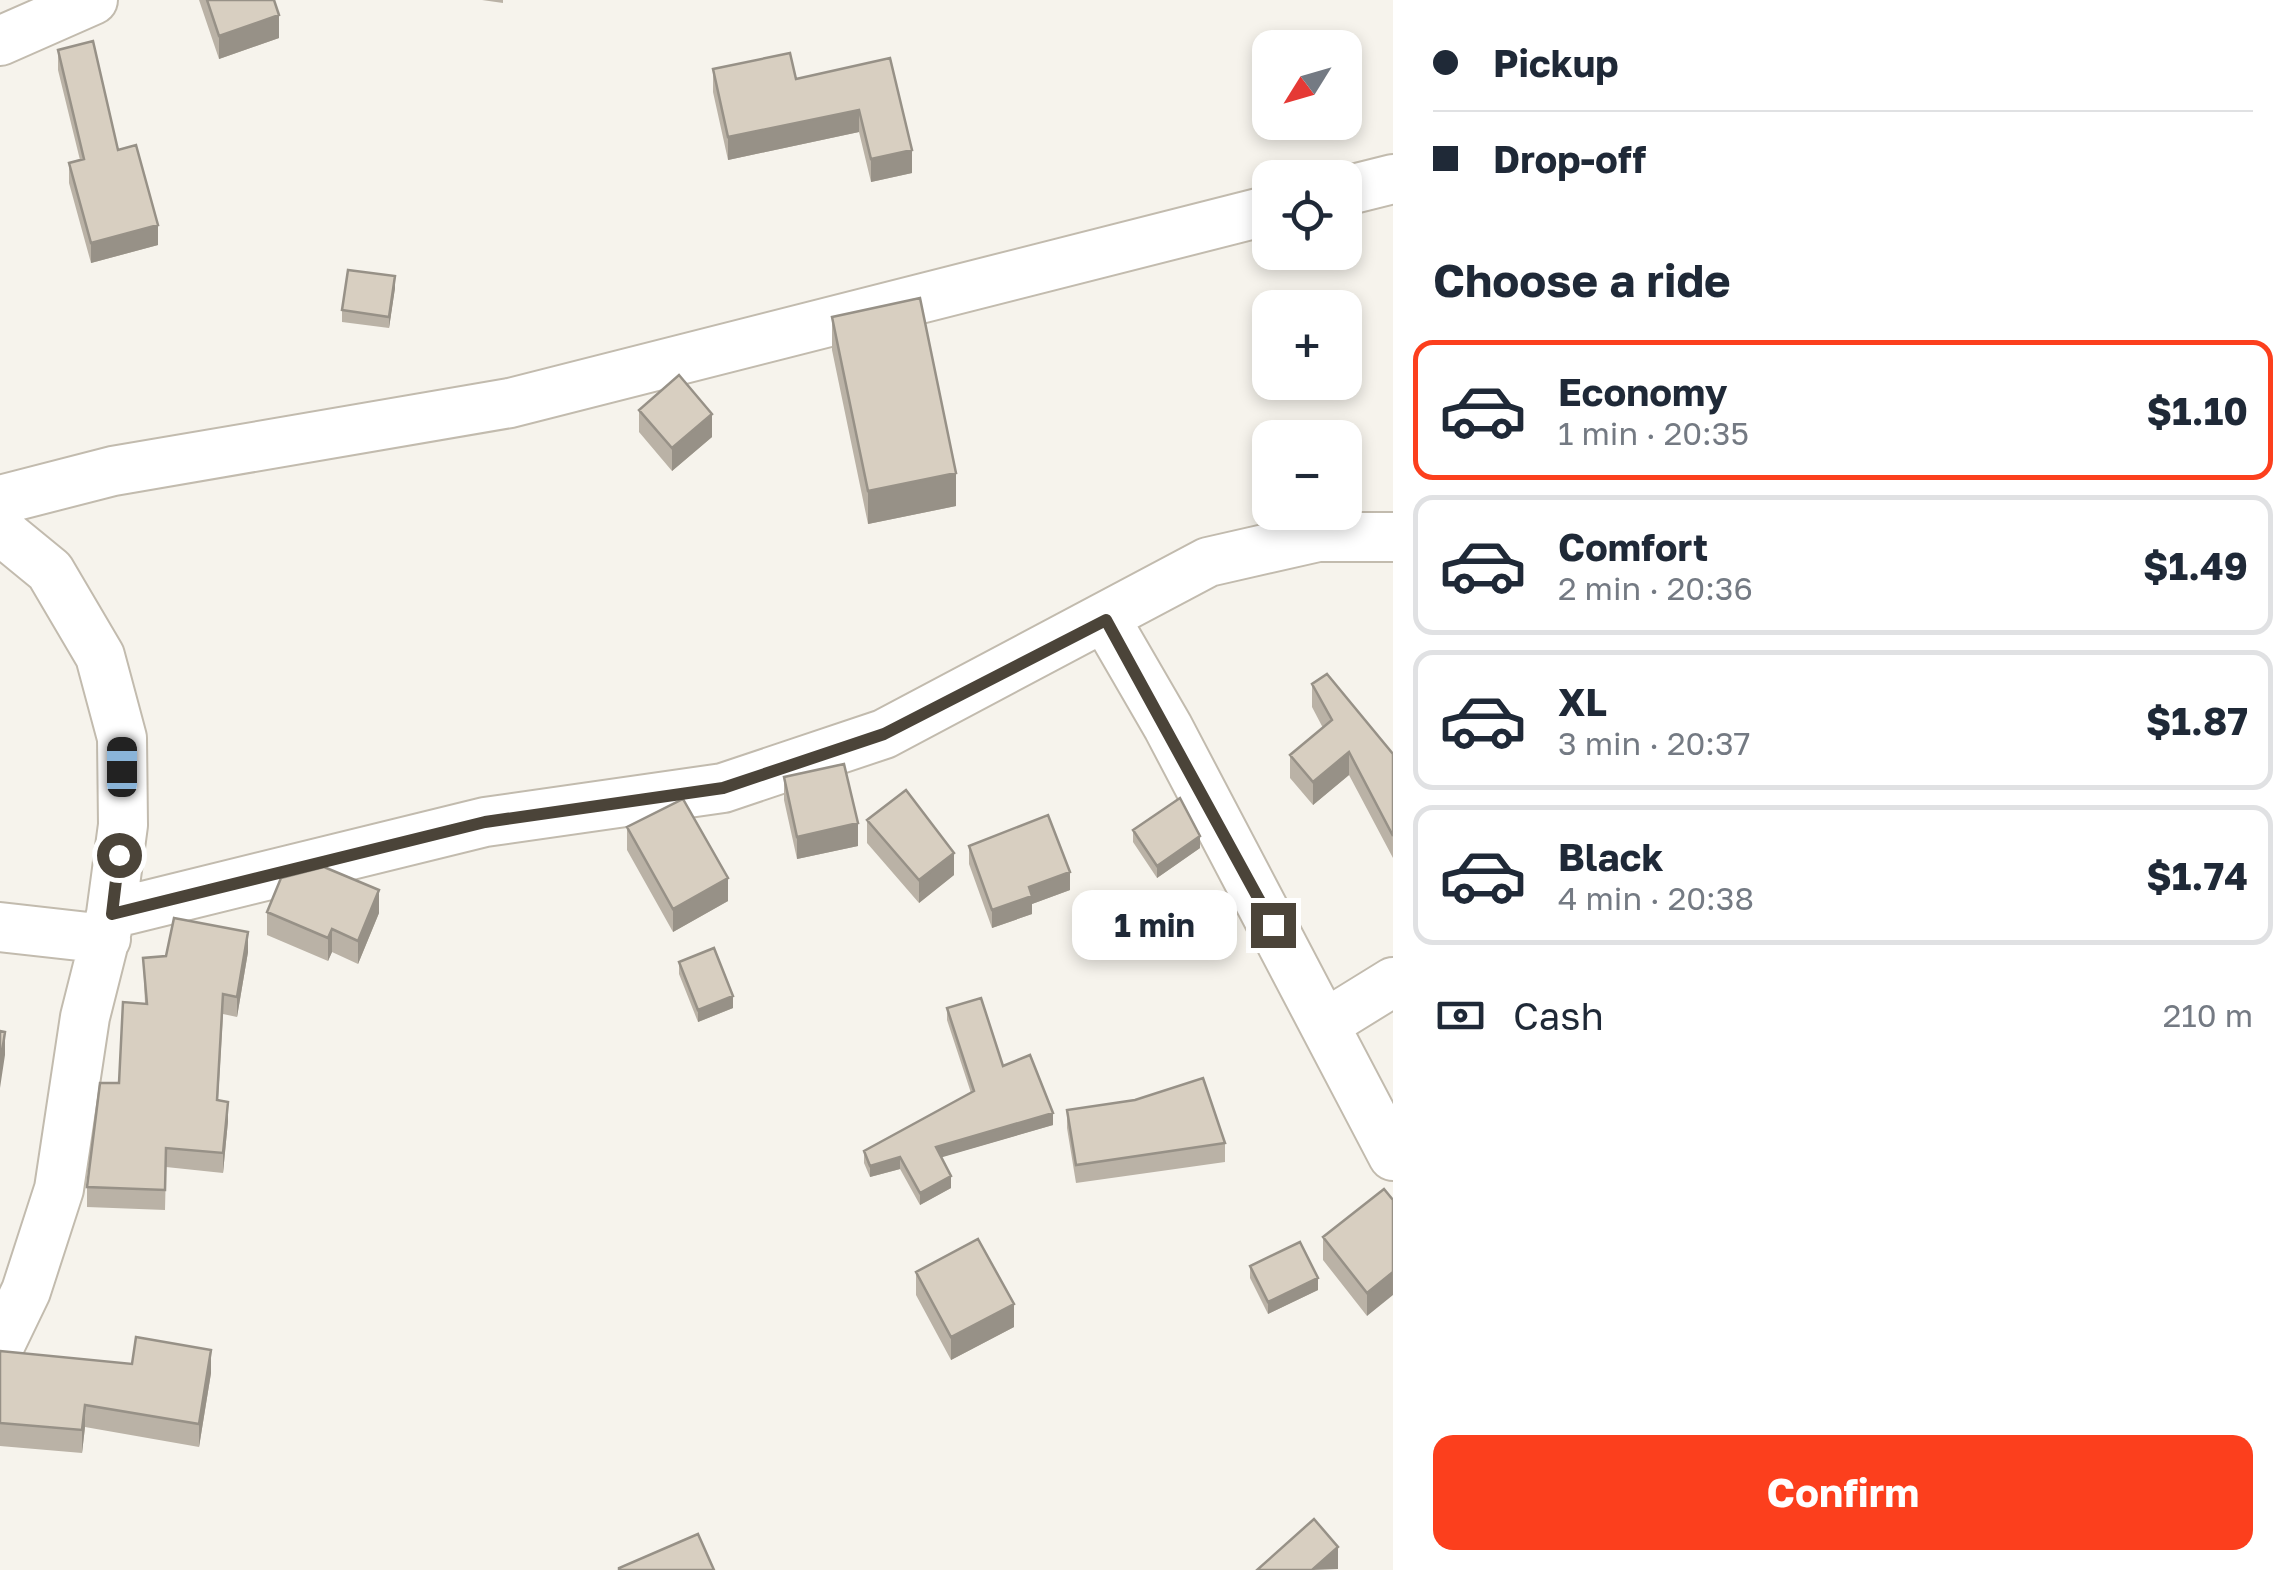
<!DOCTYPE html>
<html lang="en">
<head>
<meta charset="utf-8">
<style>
  body { margin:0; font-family:"Golos Text",sans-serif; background:#f6f6f7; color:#1f2937; height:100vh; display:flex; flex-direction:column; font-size:38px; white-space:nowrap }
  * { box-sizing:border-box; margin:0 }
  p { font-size:32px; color:#747a83 }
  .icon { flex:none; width:55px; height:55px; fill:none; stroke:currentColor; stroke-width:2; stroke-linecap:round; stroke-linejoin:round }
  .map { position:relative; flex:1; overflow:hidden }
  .sheet { display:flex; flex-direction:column; background:#fff; width:900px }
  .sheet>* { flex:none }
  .banner { display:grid; align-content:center; height:220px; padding:0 40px; background:#fff }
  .needle { width:65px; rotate:233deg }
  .fabs { position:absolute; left:1252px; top:30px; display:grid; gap:20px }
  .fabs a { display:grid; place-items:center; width:110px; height:110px; border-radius:20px; background:#fff; box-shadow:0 5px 15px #0003; font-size:50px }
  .end { position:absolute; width:45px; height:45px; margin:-22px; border:12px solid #4b4439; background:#fff; box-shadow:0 0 0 5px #fff }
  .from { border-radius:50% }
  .bubble { position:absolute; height:70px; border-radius:20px; background:#fff; box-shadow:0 5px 15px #0003; font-size:32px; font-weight:700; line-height:70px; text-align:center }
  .car { position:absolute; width:30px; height:60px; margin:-30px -15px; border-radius:12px; box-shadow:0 0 8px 2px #0007; background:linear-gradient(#222 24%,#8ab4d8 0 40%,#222 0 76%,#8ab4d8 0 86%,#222 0) }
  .banner b { display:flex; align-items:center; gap:35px; height:95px; font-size:38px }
  .banner b+b { border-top:2px solid #e0e1e3 }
  .banner i { width:25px; height:25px; background:#1f2937 }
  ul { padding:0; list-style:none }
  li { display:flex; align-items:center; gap:30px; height:140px; margin:0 20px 15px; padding:0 20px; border:5px solid #e0e1e3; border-radius:20px }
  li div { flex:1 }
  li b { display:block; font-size:38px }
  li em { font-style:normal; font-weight:700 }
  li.active { border-color:#fc3f1d }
  li>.icon { width:90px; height:90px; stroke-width:1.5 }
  h2 { padding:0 40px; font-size:45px; line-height:120px }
  .pay { display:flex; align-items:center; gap:25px; height:110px; padding:0 40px; font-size:38px }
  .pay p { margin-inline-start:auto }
  .cta { display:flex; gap:20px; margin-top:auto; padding:20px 40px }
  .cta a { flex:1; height:115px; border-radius:20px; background:#fc3f1d; color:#fff; font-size:40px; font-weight:700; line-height:115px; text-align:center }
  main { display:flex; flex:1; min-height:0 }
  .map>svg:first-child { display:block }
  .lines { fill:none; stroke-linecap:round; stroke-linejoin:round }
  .minor-casing { stroke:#c2bbae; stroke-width:52 }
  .minor { stroke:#fff; stroke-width:48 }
  .wall { fill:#bab2a6 }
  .shaded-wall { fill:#979187 }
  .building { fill:#d8cfc1; stroke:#979187; stroke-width:2.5 }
  .route { stroke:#4b4439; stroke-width:12 }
</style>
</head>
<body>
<main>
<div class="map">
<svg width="1393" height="1570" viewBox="0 0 1393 1570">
  <rect width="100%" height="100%" fill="#f6f3ec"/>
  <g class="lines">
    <defs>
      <path id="minor" d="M0,41L93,0
        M1345,191L1393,179
        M0,500L113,471L510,403L1270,210
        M0,530L50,571L100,656L122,738L123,825L111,914L85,1017L59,1189L26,1291L0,1345
        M1106,620L1168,727L1393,1156
        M111,914L485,822L723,788L884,734L1208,562L1318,537H1393
        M0,927L106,939
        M1325,1024L1393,982"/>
    </defs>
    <use href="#minor" class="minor-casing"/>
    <use href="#minor" class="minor"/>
  </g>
  <path class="wall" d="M199,0H274L279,38L219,59Z
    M482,0H503V3Z
    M58,50L118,150L158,245L91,263L69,183V163L80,160L58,70Z
    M890,58L912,173L871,182L859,132L728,160L713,92V69L796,79Z
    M395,288L389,328L342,322V310Z
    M832,317L956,506L868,524L832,350Z
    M639,410L712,437L672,471L639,432Z
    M1312,684L1393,754V858L1349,775L1313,805L1290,778V755L1323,728L1312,707Z
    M784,777L858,846L797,859L784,800Z
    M867,820L954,875L919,903L867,843Z
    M627,827L728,901L673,932L627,850Z
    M1133,830L1200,848L1157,878L1133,842Z
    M969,846L1070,890L1032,904V914L992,928L969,864Z
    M267,912L379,913L358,964L332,952L328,961L267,935Z
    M248,952L237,1017L223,1014L218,1100L228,1121L223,1173L166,1167L165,1210L87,1207V1187L145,1003L143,958Z
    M679,962L733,1008L698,1022L679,974Z
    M947,1008L1003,1066L1053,1125L941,1157L951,1188L920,1205L900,1169L870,1177L864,1163V1151L971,1093L947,1020Z
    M1067,1110L1225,1143V1162L1076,1183L1067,1128Z
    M1384,1189L1367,1316L1323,1260V1237Z
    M1250,1266L1318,1290L1268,1314L1250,1278Z
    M916,1272L1014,1327L951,1360L916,1295Z
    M0,1351L211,1373L199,1447L85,1427L82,1453L0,1446Z"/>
  <path class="shaded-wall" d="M279,15V38L219,59V36Z
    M859,110V132L728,160V137Z
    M912,150V173L871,182V159Z
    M158,225V245L91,263V243Z
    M395,276V288L389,328V317Z
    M712,414V437L672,471V448Z
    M956,473V506L868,524V491Z
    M1349,752V775L1313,805V782Z
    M858,823V846L797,859V837Z
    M1200,836V848L1157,878V866Z
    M954,853V875L919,903V880Z
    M1070,872V890L1032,904V914L992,928V910L1029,887Z
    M728,878V901L673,932V909Z
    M379,890V913L358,964V941Z
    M332,929V952L328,961V938Z
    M248,932V952L237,1017V997Z
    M733,996V1008L698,1022V1010Z
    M5,1032V1055L0,1088V1065Z
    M228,1102V1121L223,1173V1153Z
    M1053,1113V1125L936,1159V1147Z
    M900,1157V1169L870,1177V1166Z
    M951,1176V1188L920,1205V1193Z
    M1393,1272V1295L1367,1316V1293Z
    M1318,1278V1290L1268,1314V1302Z
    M1014,1304V1327L951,1360V1337Z
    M211,1350V1373L199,1447V1424Z
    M85,1405V1427L82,1453V1430Z
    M1338,1547V1569L1312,1570Z"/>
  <path class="building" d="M207,0H274L279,15L219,36Z
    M93,41L118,150L136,145L158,225L91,243L69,163L84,159L58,50Z
    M790,53L796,79L890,58L912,150L871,159L859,110L728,137L713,69Z
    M348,270L395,276L389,317L342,310Z
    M920,298L956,473L868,491L832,317Z
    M679,375L712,414L672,448L639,410Z
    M1327,674L1393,754V836L1349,752L1313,782L1290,755L1332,720L1312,684Z
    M844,764L858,823L797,837L784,777Z
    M906,790L954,853L919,880L867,820Z
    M1180,798L1200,836L1157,866L1133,830Z
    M683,799L728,878L673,909L627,827Z
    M1048,815L1070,872L1029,887L1032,896L992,910L969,846Z
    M324,867L379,890L358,941L332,929L328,938L267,912L281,878Z
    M174,918L248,932L237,997L223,994L217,1100L228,1102L223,1153L166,1148L165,1190L87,1187L100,1083H119L123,1002L147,1004L143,958L166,956Z
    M714,948L733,996L698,1010L679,962Z
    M981,998L1003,1066L1030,1055L1053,1113L936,1147L951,1176L920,1193L900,1157L870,1166L864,1151L974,1091L947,1008Z
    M0,1031L5,1032L0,1065Z
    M1203,1078L1225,1143L1076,1165L1067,1110L1135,1100Z
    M1384,1189L1393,1200V1272L1367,1293L1323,1237Z
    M978,1239L1014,1304L951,1337L916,1272Z
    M1300,1242L1318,1278L1268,1302L1250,1266Z
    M136,1337L211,1350L199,1424L85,1405L82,1430L0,1423V1351L132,1364Z
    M1314,1519L1338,1547L1312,1570H1257Z
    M698,1534L714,1570H619V1568Z"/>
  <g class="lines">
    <path class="route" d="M119,855L112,914L485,822L723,788L884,734L1106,620L1273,925"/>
  </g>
</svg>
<div class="fabs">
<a><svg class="needle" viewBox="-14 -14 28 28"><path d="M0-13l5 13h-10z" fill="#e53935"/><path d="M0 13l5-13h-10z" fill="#747a83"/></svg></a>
<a><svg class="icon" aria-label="locate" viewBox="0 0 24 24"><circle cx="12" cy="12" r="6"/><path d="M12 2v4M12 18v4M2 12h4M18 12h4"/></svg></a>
<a>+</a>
<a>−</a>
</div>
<i class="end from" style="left:119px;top:855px"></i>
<i class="end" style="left:1273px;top:925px"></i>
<div class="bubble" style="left:1072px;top:890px;width:165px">1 min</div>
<i class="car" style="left:122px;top:767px;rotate:0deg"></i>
</div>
<section class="sheet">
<div class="banner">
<b><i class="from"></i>Pickup</b>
<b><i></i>Drop-off</b>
</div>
<h2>Choose a ride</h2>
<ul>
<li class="active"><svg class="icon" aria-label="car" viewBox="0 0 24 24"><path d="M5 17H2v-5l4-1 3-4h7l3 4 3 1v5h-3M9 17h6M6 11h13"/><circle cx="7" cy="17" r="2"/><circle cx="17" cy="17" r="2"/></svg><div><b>Economy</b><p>1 min · 20:35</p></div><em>$1.10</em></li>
<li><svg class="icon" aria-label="car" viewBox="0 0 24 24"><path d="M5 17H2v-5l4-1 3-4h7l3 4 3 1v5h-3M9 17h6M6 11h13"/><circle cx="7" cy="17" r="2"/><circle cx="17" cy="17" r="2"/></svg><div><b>Comfort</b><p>2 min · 20:36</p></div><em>$1.49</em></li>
<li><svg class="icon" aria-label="car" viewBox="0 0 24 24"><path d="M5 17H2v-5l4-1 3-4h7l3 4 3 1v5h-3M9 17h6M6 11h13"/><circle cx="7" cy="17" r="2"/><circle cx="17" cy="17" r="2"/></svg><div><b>XL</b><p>3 min · 20:37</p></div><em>$1.87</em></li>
<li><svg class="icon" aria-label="car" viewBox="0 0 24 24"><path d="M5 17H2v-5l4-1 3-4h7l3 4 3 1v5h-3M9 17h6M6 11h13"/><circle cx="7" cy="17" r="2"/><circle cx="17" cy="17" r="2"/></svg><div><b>Black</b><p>4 min · 20:38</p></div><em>$1.74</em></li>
</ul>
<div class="pay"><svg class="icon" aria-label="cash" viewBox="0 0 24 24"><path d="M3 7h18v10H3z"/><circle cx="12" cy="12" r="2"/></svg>Cash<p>210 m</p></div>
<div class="cta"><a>Confirm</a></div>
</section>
</main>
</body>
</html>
